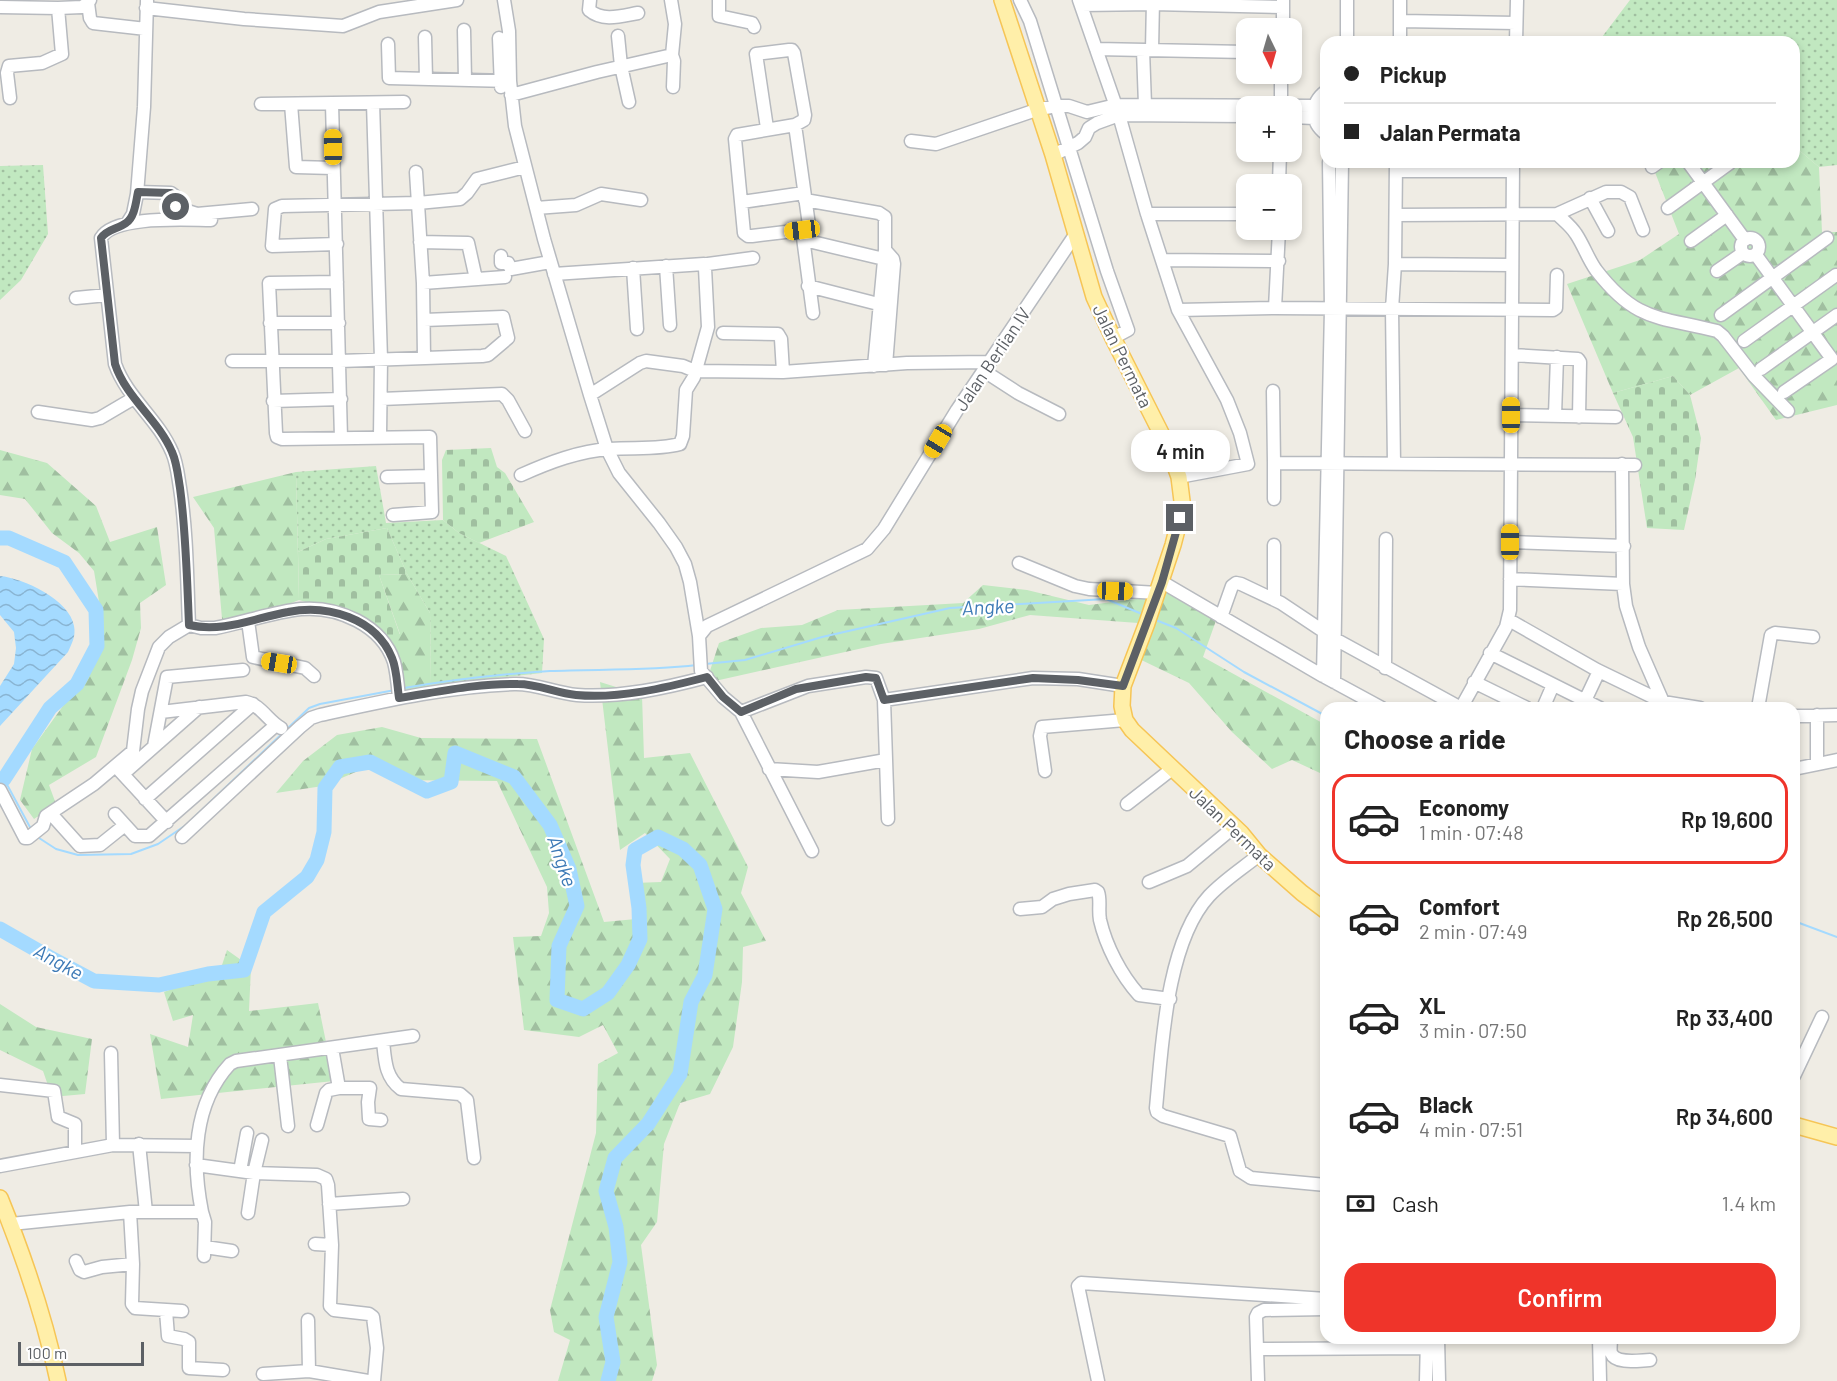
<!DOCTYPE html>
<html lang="en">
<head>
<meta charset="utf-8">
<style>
  body { margin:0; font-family:Barlow,sans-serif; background:#f6f6f6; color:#222; height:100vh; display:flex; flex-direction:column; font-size:22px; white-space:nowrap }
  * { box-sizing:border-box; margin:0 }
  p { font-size:20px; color:#767676 }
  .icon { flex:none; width:33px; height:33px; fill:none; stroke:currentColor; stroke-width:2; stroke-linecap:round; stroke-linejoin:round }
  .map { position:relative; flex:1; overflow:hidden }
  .panel { position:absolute; left:1320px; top:702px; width:480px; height:642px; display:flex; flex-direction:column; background:#fff; border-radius:18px; box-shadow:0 3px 9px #0003 }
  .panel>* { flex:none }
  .top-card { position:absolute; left:1320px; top:36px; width:480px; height:132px; border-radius:18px; box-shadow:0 3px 9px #0003; display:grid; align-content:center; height:132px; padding:0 24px; background:#fff }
  .needle { width:39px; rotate:175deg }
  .tools { position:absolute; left:1236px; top:18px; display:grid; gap:12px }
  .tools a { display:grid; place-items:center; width:66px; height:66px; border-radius:12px; background:#fff; box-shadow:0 3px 9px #0003; font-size:30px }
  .scale { position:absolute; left:18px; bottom:15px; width:126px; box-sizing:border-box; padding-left:6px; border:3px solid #5c6065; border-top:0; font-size:16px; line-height:21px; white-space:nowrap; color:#5c6065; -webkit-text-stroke:4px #fff; paint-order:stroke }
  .end { position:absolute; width:27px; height:27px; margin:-14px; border:8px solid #5c6065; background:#fff; box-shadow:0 0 0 3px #fff }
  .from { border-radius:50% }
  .bubble { position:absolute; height:42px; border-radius:18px; background:#fff; box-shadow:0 3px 9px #0003; font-size:20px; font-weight:600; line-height:42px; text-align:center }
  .car { position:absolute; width:18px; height:36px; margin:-18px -9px; border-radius:8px; box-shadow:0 0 4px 2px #0007; background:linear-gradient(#f5c518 24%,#345 0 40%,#f5c518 0 76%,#345 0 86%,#f5c518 0) }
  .top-card b { display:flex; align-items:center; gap:21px; height:57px; font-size:22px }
  .top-card b+b { border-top:2px solid #e0e0e0 }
  .top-card i { width:15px; height:15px; background:#222 }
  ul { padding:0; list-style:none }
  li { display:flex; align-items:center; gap:18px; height:90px; margin:0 12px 9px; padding:0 12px; border:3px solid transparent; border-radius:18px }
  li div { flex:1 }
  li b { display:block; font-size:22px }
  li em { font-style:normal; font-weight:600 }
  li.on { border-color:#ef342a }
  li>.icon { width:54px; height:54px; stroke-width:1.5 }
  h2 { padding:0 24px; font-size:27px; line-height:72px }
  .pay { display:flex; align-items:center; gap:15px; height:66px; padding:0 24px; font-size:22px }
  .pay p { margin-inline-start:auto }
  .button { display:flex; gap:12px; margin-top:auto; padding:12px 24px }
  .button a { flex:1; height:69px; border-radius:18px; background:#ef342a; color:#fff; font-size:24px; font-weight:600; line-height:69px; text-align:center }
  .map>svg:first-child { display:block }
  .grass { fill:url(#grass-dots) }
  .forest { fill:url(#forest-firs) }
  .cemetery { fill:url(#cemetery-stones) }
  .water { fill:url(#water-waves) }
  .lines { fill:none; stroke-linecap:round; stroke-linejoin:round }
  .stream { stroke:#a4daff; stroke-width:2 }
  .river { stroke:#a4daff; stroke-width:15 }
  .minor-casing { stroke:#b7babf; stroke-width:15 }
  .major-casing { stroke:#f6c556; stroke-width:18 }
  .minor { stroke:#fff; stroke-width:12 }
  .major { stroke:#ffefa9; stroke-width:15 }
  .route { stroke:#5c6065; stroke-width:8 }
  .labels { text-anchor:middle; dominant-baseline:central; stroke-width:4.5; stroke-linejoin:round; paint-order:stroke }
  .street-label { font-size:18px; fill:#5c6065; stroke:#fff }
  .water-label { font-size:20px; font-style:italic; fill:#3d7ab6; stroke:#fff }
</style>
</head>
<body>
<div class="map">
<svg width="1837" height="1381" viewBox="0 0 1837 1381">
  <defs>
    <pattern id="grass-dots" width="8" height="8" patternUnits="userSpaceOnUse" patternTransform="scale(1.5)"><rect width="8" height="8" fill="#c1e8c0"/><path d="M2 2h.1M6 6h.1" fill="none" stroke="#a0bfa0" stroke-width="1.8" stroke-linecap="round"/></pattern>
    <pattern id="forest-firs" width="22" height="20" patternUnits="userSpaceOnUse" patternTransform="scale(1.5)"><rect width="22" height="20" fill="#c1e8c0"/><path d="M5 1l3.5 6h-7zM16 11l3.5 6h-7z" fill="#a0bfa0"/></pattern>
    <pattern id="cemetery-stones" width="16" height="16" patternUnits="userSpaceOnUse" patternTransform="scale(1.5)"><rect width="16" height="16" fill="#c1e8c0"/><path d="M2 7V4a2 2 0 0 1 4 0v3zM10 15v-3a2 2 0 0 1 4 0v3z" fill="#a0bfa0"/></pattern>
    <pattern id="water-waves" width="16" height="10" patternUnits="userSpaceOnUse" patternTransform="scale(1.5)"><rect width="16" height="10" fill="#a4daff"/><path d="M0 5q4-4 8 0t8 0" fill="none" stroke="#89b4d2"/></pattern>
  </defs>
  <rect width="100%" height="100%" fill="#efece4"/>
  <path class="grass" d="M1630,0H1837V165L1819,167L1794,146V42H1610L1602,37Z
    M43,165L48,234L21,280L0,300V166Z
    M376,466L386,523L443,520L459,533L506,556L544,639L542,673L431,685L430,613L407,574L387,528L326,539L298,552L296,472Z"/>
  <path class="forest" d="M1794,146L1819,167L1822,232H1837V405L1776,420L1739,368L1690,395L1673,376L1613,393L1567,284L1640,260L1679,234L1651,162H1794Z
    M0,450L47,463L96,506L110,542L157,527L166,585L140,603L141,628L132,660L96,757L49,785L56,804L34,819L20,800L32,749L91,667L102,620L94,571L79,553L52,533L25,499L0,495Z
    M296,472L299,600L223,630L214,528L193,497Z
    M407,574L430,613L431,685L417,697L401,699L382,635L400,634L379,575Z
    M1155,577L1218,615L1203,657L1326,725V758L1320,773L1292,760L1272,769L1232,732L1189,683L1131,655L1138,623L1030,615L979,629L881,644L706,683L719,643L761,628L802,625L838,610L963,603L983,585L1027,590L1089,605L1144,598Z
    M600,682L642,695L644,758L690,753L748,867L741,893L766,941L743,947L742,982L733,1047L710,1094L680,1103L664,1144L657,1222L641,1245L657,1365L652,1381H558L570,1340L554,1332L550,1310L596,1133L598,1064L618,1053L603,1025L579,1037L524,1030L513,937L541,936L549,913L547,887L497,781L390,780L372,765L323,786L276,793L303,761L337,735L382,727L421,738L537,739L604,922L636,919L634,883L661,882L670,859L645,833L620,850Z
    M227,950L251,967L249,1011L318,1003L334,1081L161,1099L150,1034L188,1047L193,1015L173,1021L164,992L220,971Z
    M0,1004L36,1027L92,1039L85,1094L52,1097L43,1071L0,1050Z"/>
  <path class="cemetery" d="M1673,376L1690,395L1701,438L1695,480L1684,530L1647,528L1633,437L1613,393Z
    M491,448L497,467L505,473L534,522L479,543L459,533L443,520L442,460L446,450Z
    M387,528L407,574L379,575L400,635H382L360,618L299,600L298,552L326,539Z"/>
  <path class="water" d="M0,576C23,578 70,600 74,626C76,636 72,643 68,652L0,726V686L14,664L16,648L14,632L0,615Z"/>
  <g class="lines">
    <path class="stream" d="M1153,619L1176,628L1244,672L1326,716
      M705,664L745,660L822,637L950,608L1106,599L1142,614
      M404,688C451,680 501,674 550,671C599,669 647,671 697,665
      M4,779L31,829
      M36,836L56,849L78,855L131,854L158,844L186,825L309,708L320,704L395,690
      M1794,921L1837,937"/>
    <path class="river" d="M0,538H9L64,562L96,610L97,646L77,684L50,708L4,779L0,781
      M0,929L49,957L94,981L159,985L208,974L244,970L264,912L307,877L317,860L324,832L325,788L340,767L370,762L427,791L451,782L455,753L514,777L550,825L569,869L577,906L559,946L557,1000L583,1009L608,993L628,965L640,939L639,908L633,865L635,850L658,837L683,849L700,865L715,909L705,975L691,1002L680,1074L648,1124L615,1158L606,1191L616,1227L620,1262L606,1317L613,1362L608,1381"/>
    <defs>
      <path id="minor" d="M504,0L509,31L510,81L515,126L544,239L590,395L607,449L619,473L659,523L676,547L685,564L690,582L699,636
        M590,0L589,10C603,22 621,16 638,13
        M671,0L675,24L672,55L674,61L673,87
        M719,0V16L752,23L754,27
        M1020,0L1030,21L1107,271L1128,330L1113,338
        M1079,0L1119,115L1147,214L1178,310L1227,400L1240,433L1248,464L1179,477
        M1400,0V42
        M88,3L90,18L93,23L146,29
        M1081,5L1153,4L1283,7
        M0,7L58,8
        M146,8L244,19L343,26L379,12L457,0
        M1401,21L1516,23
        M1283,28V0
        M464,30L465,80
        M618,36L621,66L629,102
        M425,37L426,79
        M499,38L501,87
        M1347,42V0
        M1516,42L1517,0
        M388,44L389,78L510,81
        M1096,49L1246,52
        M1143,50L1145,105
        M1152,50L1153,0
        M1326,91C1310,103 1310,122 1326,134
        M511,95L597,72L672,55
        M10,98L7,73L9,66L42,63L62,54L58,8L82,7L88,3L90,0
        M373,103L381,359L380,436
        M261,104L404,102
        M291,104L296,167L333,168
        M332,104L341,438
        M1281,106V74
        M1292,117L1314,118
        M767,128L756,54L789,50H792L794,53L805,115L804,120L795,125
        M911,141L936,144L1039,109L1057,106H1069L1087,112L1116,105L1314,106
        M1053,155L1078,143L1085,137L1089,128L1097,123L1119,115L1246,116
        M1688,162L1745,240
        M1652,167L1659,162
        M1396,171H1513
        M416,172L423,283L424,358
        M1279,184L1280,152
        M138,192L171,193L175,196L178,208L197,214L252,209
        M1590,198L1608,231
        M805,200L879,213L885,217V250L874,366
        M742,202L804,193
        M536,208L576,205L601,194L641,200
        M1668,208L1730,163
        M1147,214H1246
        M1557,214C1563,220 1571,226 1576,234C1584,246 1588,259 1596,270C1637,323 1659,316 1717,331L1723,336L1754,376L1788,411
        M1396,215L1557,214L1606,192H1621L1630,197L1643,230
        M128,222L133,214L137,194L144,107L147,1
        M802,230L752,236H748L744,233L735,139L737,135L795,125L809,225L808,229L802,230L813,313
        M1741 247a9 9 0 1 1 18 0a9 9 0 1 1-18 0Z
        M804,240L884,259
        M1691,241L1727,215
        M420,242L468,243L476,279
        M337,244L272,246L275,209L282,206L418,203L460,199L467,193L477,179L525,167
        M885,250L893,259L894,264L886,365
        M1756,255L1832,359L1784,392
        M501,256V263H508L511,269L550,262
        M1162,260L1279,261
        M1395,264L1512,265
        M666,266L670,325
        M633,268L637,329
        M1717,271L1743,253
        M554,274L704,264
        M337,282L269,283L276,433L277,437L282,439L430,437L432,512L393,515
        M423,283L505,277
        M808,286L886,306
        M76,298L107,295
        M1275,308L1279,230
        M1178,310L1275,308L1553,310L1556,308L1557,275
        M1721,315L1827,238
        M270,323H339
        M723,333L778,334L781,339L783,372
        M1744,341L1836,275
        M1512,355L1578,359L1580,362L1579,417
        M232,361H340L482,356L488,355L508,338L503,317L424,320
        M1761,369L1837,315
        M984,371L1018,393L1059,414
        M1273,391L1274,463L1635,465
        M590,395L640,363L646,361L683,366L695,371L783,372L907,363L990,362
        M381,399L502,394L508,400L525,431
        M273,401L341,399
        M38,412L92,420L100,418L134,398
        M1511,415L1616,417
        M1555,415L1557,357
        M1394,464L1392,309L1395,264L1396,162
        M1622,464L1623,584L1626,606L1639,647L1663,702
        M521,475C550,462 579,451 610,449C633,447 658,450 680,444L683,436L686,390L694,377L708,327L705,268L708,264L753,258
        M387,477L430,476
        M1274,499V463
        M1510,542L1624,546
        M1019,563L1075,586L1089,589L1158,593
        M1510,579L1623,584
        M1162,582L1323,676L1382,708
        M1274,599V545
        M1221,617L1232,586L1236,583L1241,584L1281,603L1335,639L1461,708
        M1509,620L1597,670L1663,702L1700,708
        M248,621L253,657L305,668L314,676
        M189,625L201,628H215C243,623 272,612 301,609C338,606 382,625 394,662C397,673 398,687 399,698
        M1490,653L1600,708
        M1385,668L1386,539
        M1323,676L1331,309L1329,162
        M1334,682L1342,162
        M1474,682L1527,708
        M884,700L1033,678L1078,679L1123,686
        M1582,707L1599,671
        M1461,708L1506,627L1510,610L1513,162
        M1543,708L1553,685
        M1758,708L1771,635L1775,633L1813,637
        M161,712L246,702C261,705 268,721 281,728
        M741,712L808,686L866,677L876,678L884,700L888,819
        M1794,716L1837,715
        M154,746L167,677L243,670
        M1817,763V715
        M769,769L818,772L886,760
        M1794,769L1837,760
        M119,770L167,822
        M1045,771L1040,736L1042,727L1125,720
        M123,774L199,707
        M0,790L25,838H28L43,826L46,816L94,784L133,751L138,709L142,691L159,647L169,637L189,625C187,580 187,533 180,488C178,476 177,463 172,452C158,419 127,398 115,364L101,238C114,215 186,220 211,220
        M145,799L253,704
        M1127,804L1172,769
        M115,814L135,836H149L276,725
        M53,816L80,846L100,845L125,825
        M182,837L300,727L311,718L320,715C384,701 449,686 514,684C535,683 555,693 577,695C620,698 666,688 707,677
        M812,851L741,712L723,697L701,671L699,636L707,626L867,549L884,529L957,410L1075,235
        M1259,855C1243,868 1224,880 1209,896C1166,943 1162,1047 1156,1108L1157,1112L1163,1116L1230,1136L1240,1171L1251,1178L1326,1185
        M1149,882L1187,866L1234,827
        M1020,909L1042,907L1053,899L1069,894L1095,890L1098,892C1101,900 1098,910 1100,920C1106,946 1121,975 1139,995L1170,999
        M383,1041C385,1060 385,1077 401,1089L460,1094L467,1100L474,1158
        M332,1048L339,1088H370L368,1102L369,1119L381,1120
        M111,1053L113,1145
        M280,1056L288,1126
        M1794,1076L1822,1017
        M0,1085L54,1091L58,1117L75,1124V1151
        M317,1125L326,1093L329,1090L339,1088
        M139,1144L146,1212
        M196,1165L254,1173L317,1175L326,1179L328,1185L332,1245L330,1306L334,1310L369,1314L373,1317L377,1348L374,1381
        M0,1166L113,1145L197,1146
        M240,1171L247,1133
        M329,1204L403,1199
        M130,1212L133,1264L132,1304L135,1308L182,1311
        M202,1212L205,1222L204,1256
        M248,1213L254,1173L262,1140
        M11,1224L130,1212H202C192,1162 193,1104 230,1064L236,1061L413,1036
        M315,1244L332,1245
        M205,1247L232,1251
        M76,1261L80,1270L84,1272L102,1267L133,1264
        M166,1311L168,1336L184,1339L189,1342V1368L223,1370
        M308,1320L309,1371
        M1438,1338L1439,1381
        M1599,1338L1600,1381
        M1611,1338C1611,1342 1610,1350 1611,1353C1616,1365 1641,1360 1650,1360
        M1257,1349L1428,1348
        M263,1374L309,1371L368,1381
        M1098,1381L1078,1286L1081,1283L1326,1299
        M1258,1381L1256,1317L1258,1313L1264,1310L1326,1309
        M1426,1381L1427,1338"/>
      <path id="major" d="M1002,0L1053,155L1094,297L1113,338L1169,449L1179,477L1182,501L1180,518L1173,545L1147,623L1123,686L1122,706L1125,720L1132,730L1241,833L1259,855L1302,893L1326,911
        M1794,1125L1837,1137
        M0,1198C24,1257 45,1318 58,1381"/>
    </defs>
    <use href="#minor" class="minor-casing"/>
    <use href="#major" class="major-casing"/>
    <use href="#minor" class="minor"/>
    <use href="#major" class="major"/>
  </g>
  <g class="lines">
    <path class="route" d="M176,207L175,196L171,193L138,192C136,201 135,217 126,223C118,229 107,229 101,238L115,364C126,398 158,419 172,452C177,463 178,476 180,488C186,533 187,580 189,625C222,633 255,618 288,612C327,604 376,618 392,658C397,670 397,685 399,698C438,692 478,683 518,684C538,684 556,693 576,695C619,699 665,688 707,677L723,697L741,712L796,689L866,677L876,678L884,700L1033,678L1078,680L1123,686L1162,582L1180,518"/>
  </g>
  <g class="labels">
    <g class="street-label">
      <text transform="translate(1123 356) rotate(64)">Jalan Permata</text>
      <text transform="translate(992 359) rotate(-56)">Jalan Berlian IV</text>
      <text transform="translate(1233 828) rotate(44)">Jalan Permata</text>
    </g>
    <g class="water-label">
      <text transform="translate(988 606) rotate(-3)">Angke</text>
      <text transform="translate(563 861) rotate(71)">Angke</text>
      <text transform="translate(59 961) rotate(29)">Angke</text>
    </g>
  </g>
</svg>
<div class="tools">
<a><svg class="needle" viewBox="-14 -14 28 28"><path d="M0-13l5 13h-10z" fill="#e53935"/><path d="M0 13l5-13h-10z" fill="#767676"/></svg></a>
<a>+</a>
<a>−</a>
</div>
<div class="scale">100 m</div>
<i class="end from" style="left:176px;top:207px"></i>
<i class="end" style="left:1180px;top:518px"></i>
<div class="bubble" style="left:1131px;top:430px;width:99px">4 min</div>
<i class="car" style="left:333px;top:147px;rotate:359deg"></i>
<i class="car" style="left:802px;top:230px;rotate:263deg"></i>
<i class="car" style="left:1511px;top:415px;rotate:0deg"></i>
<i class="car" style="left:938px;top:441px;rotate:211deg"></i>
<i class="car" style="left:1510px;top:542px;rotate:0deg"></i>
<i class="car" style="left:1115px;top:591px;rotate:92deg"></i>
<i class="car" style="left:279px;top:663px;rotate:279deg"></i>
<div class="top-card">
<b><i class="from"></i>Pickup</b>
<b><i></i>Jalan Permata</b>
</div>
<section class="panel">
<h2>Choose a ride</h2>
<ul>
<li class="on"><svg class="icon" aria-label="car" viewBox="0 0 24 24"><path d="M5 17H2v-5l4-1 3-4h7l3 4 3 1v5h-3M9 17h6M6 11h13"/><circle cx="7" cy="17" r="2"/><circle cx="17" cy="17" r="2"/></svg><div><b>Economy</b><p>1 min · 07:48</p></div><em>Rp 19,600</em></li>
<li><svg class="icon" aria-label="car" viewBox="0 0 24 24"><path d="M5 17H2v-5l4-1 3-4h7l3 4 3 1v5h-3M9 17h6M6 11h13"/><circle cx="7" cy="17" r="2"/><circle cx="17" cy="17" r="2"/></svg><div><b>Comfort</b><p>2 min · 07:49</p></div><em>Rp 26,500</em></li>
<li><svg class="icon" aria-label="car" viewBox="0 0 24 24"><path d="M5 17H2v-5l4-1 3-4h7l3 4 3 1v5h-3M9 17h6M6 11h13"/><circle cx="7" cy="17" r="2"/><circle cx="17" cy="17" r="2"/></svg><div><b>XL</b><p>3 min · 07:50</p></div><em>Rp 33,400</em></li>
<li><svg class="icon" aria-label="car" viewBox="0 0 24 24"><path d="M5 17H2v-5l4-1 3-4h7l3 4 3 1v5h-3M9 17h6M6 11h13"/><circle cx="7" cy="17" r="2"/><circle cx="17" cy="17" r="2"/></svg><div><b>Black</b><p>4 min · 07:51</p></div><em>Rp 34,600</em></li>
</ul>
<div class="pay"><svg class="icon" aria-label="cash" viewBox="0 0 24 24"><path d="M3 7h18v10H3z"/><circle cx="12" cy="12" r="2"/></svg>Cash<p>1.4 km</p></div>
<div class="button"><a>Confirm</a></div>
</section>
</div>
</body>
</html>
